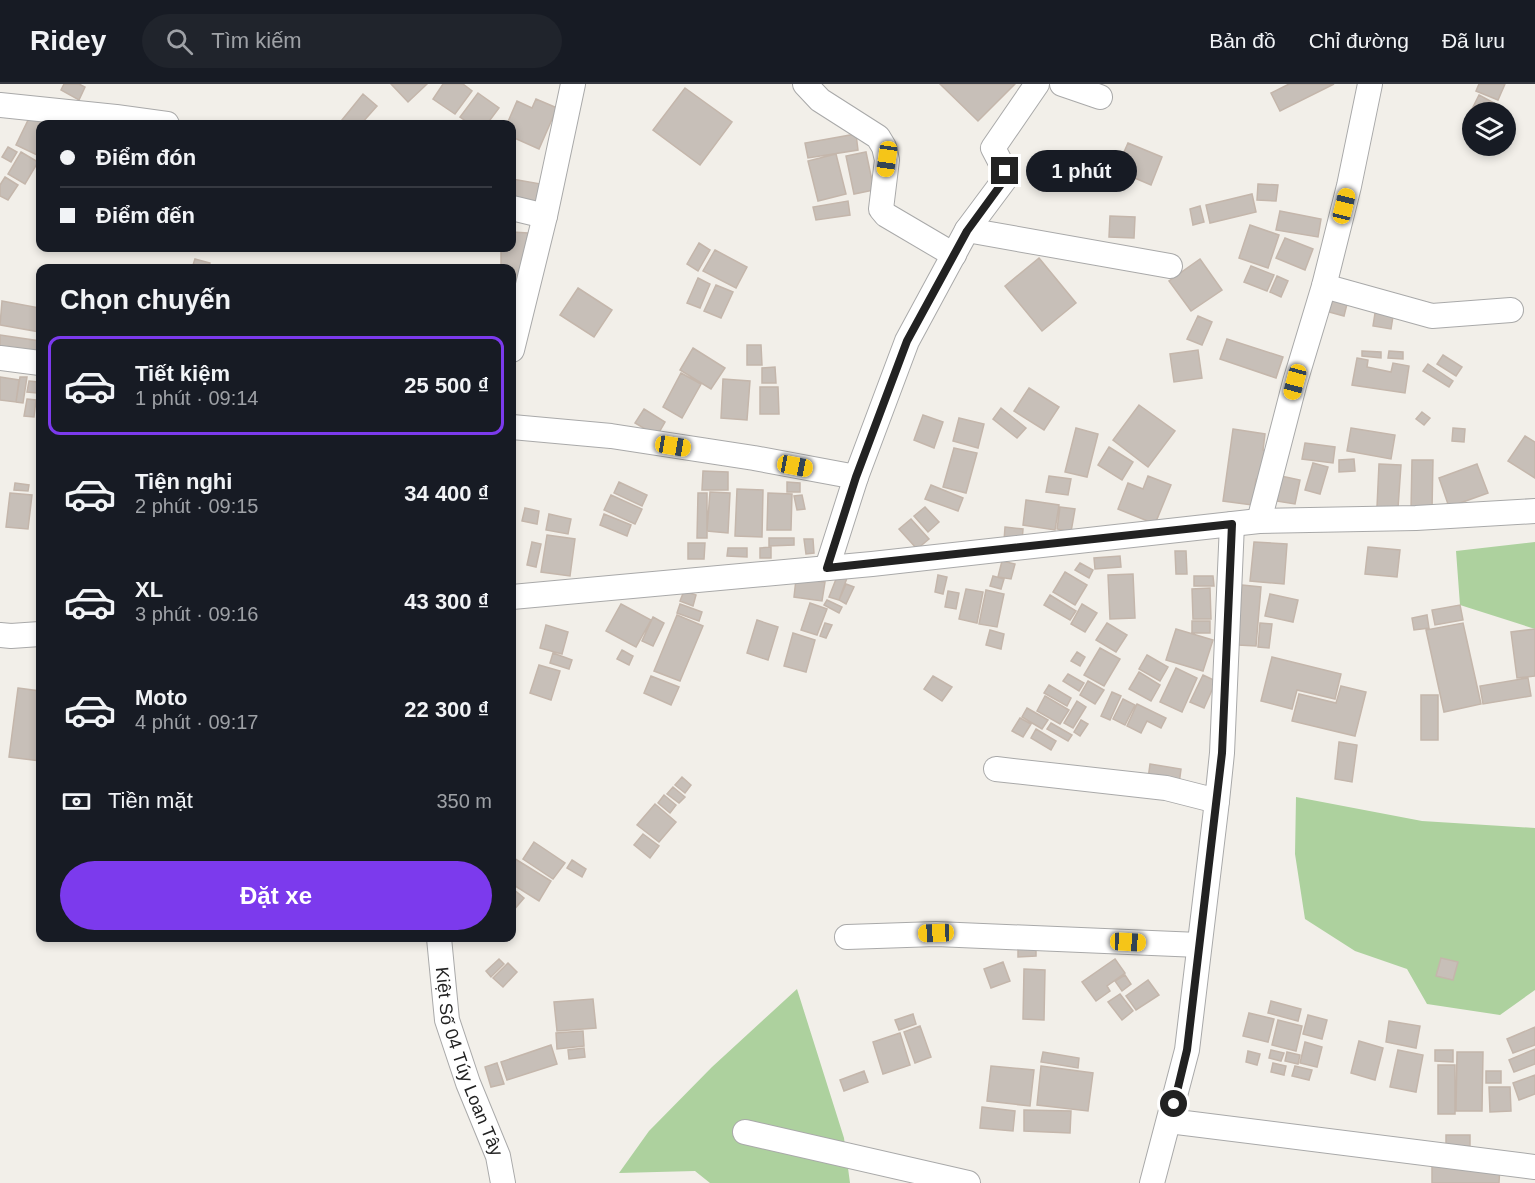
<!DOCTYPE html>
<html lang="vi">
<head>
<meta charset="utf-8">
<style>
  body { margin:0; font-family:Helvetica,sans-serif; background:#20242c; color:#f1f3f6; height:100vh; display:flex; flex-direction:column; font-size:22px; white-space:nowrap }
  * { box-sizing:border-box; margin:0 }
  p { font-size:20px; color:#9ea1a6 }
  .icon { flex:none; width:33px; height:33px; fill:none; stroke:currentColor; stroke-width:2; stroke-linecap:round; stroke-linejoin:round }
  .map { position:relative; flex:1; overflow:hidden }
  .details { position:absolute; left:36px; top:180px; width:480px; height:678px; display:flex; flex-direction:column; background:#171b24; border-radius:12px; box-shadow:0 3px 9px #0003 }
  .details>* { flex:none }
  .top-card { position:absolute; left:36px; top:36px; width:480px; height:132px; border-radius:12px; box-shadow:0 3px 9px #0003; display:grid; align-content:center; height:132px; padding:0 24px; background:#171b24 }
  .fabs { position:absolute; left:1462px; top:18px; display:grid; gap:12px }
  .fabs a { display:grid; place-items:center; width:54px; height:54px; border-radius:50%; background:#171b24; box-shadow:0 3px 9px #0003; font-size:30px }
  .end { position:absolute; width:27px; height:27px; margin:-14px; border:8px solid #222; background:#fff; box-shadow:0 0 0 3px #fff }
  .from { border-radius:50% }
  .bubble { position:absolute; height:42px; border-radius:21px; background:#171b24; box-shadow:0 3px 9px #0003; font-size:20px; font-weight:600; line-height:42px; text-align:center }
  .car { position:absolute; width:18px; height:36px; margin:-18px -9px; border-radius:8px; box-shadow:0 0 4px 2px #0007; background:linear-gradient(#f5c518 24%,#345 0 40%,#f5c518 0 76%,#345 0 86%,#f5c518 0) }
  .top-card b { display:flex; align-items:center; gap:21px; height:57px; font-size:22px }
  .top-card b+b { border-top:2px solid #363941 }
  .top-card i { width:15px; height:15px; background:#f1f3f6 }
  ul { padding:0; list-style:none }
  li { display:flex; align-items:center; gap:18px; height:99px; margin:0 12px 9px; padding:0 12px; border:3px solid transparent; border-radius:12px }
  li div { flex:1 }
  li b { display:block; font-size:22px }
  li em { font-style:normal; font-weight:600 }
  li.current { border-color:#7c3aed }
  li>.icon { width:54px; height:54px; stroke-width:1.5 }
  h2 { padding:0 24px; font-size:27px; line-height:72px }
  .pay { display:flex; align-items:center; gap:15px; height:66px; padding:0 24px; font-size:22px }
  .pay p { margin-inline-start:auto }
  .primary-button { display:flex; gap:12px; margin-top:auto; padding:12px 24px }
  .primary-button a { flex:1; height:69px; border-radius:36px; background:#7c3aed; color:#fff; font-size:24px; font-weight:600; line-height:69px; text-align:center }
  header { display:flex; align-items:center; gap:36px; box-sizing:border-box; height:84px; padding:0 30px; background:#171b24; border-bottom:2px solid #363941 }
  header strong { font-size:28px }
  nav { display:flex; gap:33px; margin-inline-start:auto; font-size:21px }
  .search { width:420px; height:54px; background:#20242c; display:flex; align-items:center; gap:15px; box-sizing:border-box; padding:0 21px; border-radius:33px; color:#9ea1a6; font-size:22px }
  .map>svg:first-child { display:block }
  .forest { fill:#add19e }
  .building { fill:#c7bfb8; stroke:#c4b6ab; stroke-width:1.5 }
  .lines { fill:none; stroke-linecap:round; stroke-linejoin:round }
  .minor-casing { stroke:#a9a9a9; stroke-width:26 }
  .minor { stroke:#fff; stroke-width:24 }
  .route { stroke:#222; stroke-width:8 }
  .labels { text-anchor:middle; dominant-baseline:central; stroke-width:4.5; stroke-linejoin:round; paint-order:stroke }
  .street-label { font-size:18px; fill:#222; stroke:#fff }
</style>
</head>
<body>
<header>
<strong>Ridey</strong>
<div class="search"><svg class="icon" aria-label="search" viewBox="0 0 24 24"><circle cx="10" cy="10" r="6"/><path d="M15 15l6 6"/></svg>Tìm kiếm</div>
<nav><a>Bản đồ</a><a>Chỉ đường</a><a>Đã lưu</a></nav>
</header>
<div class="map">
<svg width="1535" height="1099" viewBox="0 0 1535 1099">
  <rect width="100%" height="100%" fill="#f2efe9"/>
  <path class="forest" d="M1535,458V545L1460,521L1456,467Z
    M1296,713L1422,737L1535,744V906L1500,931L1427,920L1407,885L1355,867L1305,835L1295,770Z
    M797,905L844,1054L850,1099H710L695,1087L619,1089L649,1047L712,983Z"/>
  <path class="building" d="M64,0H79L85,3L79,16L61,6Z
    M391,0H427L408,18Z
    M443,0H463L472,7L455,30L433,15Z
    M940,0H1015L978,37Z
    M1289,0H1334L1280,27L1271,9Z
    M1479,0H1505L1498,16L1476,7Z
    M685,4L732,38L700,81L653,46Z
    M478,9L499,24L487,40H470L460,33Z
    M363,10L377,22L361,40H347L342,36Z
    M1479,11L1496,20L1492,28L1471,27Z
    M536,15L557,24L539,65L512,53V40H507L517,17L532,24Z
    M31,30L50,40H40V64L37,71L16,61Z
    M856,50L858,66L808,74L805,59Z
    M1128,59L1162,73L1151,101L1116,86Z
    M8,63L17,68L11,78L2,73Z
    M21,68L38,78L25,100L8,90Z
    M866,68L874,106L854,110L846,72Z
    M836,70L846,110L818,117L808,77Z
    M5,93L18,101L8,116L0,112V101Z
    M512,95L541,100L538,122L512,118Z
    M1258,100L1278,101L1276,117L1257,116Z
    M1252,110L1256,128L1210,139L1206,121Z
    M848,117L850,131L816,136L813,123Z
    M1200,122L1204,138L1193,141L1190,125Z
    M1280,127L1321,135L1318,153L1276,146Z
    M1110,132L1135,133L1134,154L1109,153Z
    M1250,141L1279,151L1268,184L1239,174Z
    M512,148L528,149L527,195L512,194V184H501V164H512Z
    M1285,154L1313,165L1305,186L1276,174Z
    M699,159L710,166L698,187L687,180Z
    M715,166L747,183L736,204L703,187Z
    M1039,174L1076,219L1042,247L1005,202Z
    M195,175L210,179L209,184H192Z
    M1200,175L1222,206L1191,227L1169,197Z
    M1251,182L1274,191L1267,207L1244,198Z
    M1277,192L1288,197L1281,213L1270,208Z
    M698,194L710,200L700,224L687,219Z
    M716,201L733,208L721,234L704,227Z
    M578,204L612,226L594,253L560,231Z
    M1334,212L1348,216L1344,232L1329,228Z
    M2,217L40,224V248L0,241Z
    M1376,223L1394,226L1391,245L1373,242Z
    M1198,232L1212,238L1202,261L1187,255Z
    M0,251L40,257V276L0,270Z
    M1227,255L1283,273L1276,294L1220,275Z
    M747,261H761L762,281H747Z
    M693,264L725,284L711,305L680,286Z
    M1198,266L1202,294L1174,298L1170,270Z
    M1362,267L1381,268V274L1362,272Z
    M1389,267L1403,268V275L1388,274Z
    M1443,271L1462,283L1456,292L1437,280Z
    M1357,274L1368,276L1367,283L1391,288L1393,279L1409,282L1405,309L1352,301Z
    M1428,280L1453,297L1449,303L1423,287Z
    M775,283L776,299H762V284Z
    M681,289L701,300L682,334L663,323Z
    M0,293L19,296L16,318L0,316Z
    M20,293H27L23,319L16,318Z
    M723,295L750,297L747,336L721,334Z
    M29,297L38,298L37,309L27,308Z
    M760,303H778L779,330H760Z
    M1029,304L1059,323L1044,346L1014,327Z
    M27,315L36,316L34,333L24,332Z
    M1139,321L1175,347L1148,383L1113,356Z
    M1001,324L1026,344L1017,354L993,335Z
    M644,325L665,338L657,352L635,339Z
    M1422,328L1430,334L1424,341L1416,335Z
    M923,331L943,338L934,364L914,356Z
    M959,334L984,340L978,364L953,357Z
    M1076,344L1098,350L1087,393L1065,388Z
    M1351,344L1395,351L1391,375L1347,367Z
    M1453,344L1465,345L1464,358L1452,357Z
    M1233,345L1265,350L1263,366L1272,368L1268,397L1256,395L1252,421L1223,417Z
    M1525,352L1535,358V394L1508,377Z
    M1305,359L1335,363L1333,379L1302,375Z
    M1109,363L1133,378L1122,396L1098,381Z
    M954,364L977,369L966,409L943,403Z
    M1354,375L1355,387L1339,388V376Z
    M1412,376H1433L1432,426L1411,425Z
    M1313,379L1328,383L1320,410L1305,406Z
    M1379,380L1401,381L1398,424L1377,423Z
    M1477,380L1488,409L1449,423L1439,394Z
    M703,387L728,388V406H702Z
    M1049,392L1071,395L1068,411L1046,408Z
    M1148,392L1171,401L1155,440L1118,425L1128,399L1143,405Z
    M1281,392L1300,396L1295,420L1276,417Z
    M619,398L647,411L642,422L614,409Z
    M787,398L800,399V408H787Z
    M15,399L29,401L28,407L14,406Z
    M931,401L963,414L958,427L925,415Z
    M737,405L763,406L762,453L735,452Z
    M710,408L730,409L728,449L707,447Z
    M10,409L32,411L28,445L6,443Z
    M698,409H707V454H697Z
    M768,409L792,410L791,446H767Z
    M611,411L642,425L635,440L604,426Z
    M802,411L805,425L797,426L794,412Z
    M1026,416L1059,421L1055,446L1023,441Z
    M925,423L939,438L928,448L914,432Z
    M1060,423L1075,425L1071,448L1057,445Z
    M525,424L539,427L537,440L522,437Z
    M549,430L571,435L568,450L546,446Z
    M604,430L631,441L627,452L600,441Z
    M911,435L929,455L917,465L899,445Z
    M1005,443L1023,445L1022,458L1004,457Z
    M547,451L575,455L570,492L541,488Z
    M769,454H794V461L769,462Z
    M804,455H813L814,469L806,470Z
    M532,458L541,460L536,483L527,481Z
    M1254,458L1287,460L1284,500L1250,497Z
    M688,459H705L704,475H688Z
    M771,463V474H760V464Z
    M1368,463L1400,466L1397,493L1365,490Z
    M728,464H747V473L727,472Z
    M1175,467H1186L1187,490H1176Z
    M1120,472L1121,483L1095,485L1094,474Z
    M1002,477L1015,480L1011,495L998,493Z
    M1080,479L1093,486L1089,494L1075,486Z
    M1065,488L1087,501L1075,521L1053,508Z
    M838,490L847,494L839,516L829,513Z
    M1133,490L1135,534L1110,535L1108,491Z
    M938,491L947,493L943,510L935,508Z
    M993,492L1004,495L1001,505L990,502Z
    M1194,492H1213L1214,502H1194Z
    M796,495L825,498L822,517L794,513Z
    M846,500L854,503L846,520L839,516Z
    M1242,501L1261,503L1256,562L1238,561Z
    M1210,504L1211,535H1193L1192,505Z
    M966,505L983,508L977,539L959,535Z
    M986,506L1004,510L997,543L979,540Z
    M684,507L696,511L693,522L680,517Z
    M948,507L959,509L956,525L945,523Z
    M1270,510L1298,516L1293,538L1265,532Z
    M1050,511L1076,527L1070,536L1044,521Z
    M827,516L842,523L839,529L824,521Z
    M810,519L827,525L817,551L801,546Z
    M621,520L651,536L636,563L606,547Z
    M680,520L702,528L699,537L677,529Z
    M1082,520L1097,529L1085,548L1071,540Z
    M1460,521L1463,536L1435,541L1432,526Z
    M677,531L703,542L680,597L654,587Z
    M1427,531L1429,544L1414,546L1412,534Z
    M653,533L664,539L653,562L642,557Z
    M757,536L778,543L768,576L747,569Z
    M1192,537H1210V549H1192Z
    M825,539L832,541L826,554L820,552Z
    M1107,539L1127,551L1116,568L1096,556Z
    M1260,539L1272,540L1269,564L1258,563Z
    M1463,539L1481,620L1444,628L1426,546Z
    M546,541L568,548L562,570L540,564Z
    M1176,545L1213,556L1203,587L1166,576Z
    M1535,545V592L1517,594L1511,548Z
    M990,546L1004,550L1001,565L986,561Z
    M793,549L815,556L806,588L784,582Z
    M1100,564L1120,575L1104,602L1084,591Z
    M622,566L633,572L629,581L617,575Z
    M1077,568L1085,573L1080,582L1071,577Z
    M553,569L572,576L569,585L550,579Z
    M1147,571L1168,583L1160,597L1139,585Z
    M1272,573L1341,590L1335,615L1297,606L1292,625L1261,617Z
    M539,581L560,587L551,616L530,609Z
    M1176,584L1197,594L1182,628L1160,618Z
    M1139,588L1160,601L1151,617L1129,605Z
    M1068,590L1084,599L1079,607L1063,597Z
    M1203,591L1216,597L1204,624L1190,618Z
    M651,592L679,603L671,621L644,609Z
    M933,592L952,603L942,617L924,605Z
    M1528,594L1531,612L1483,620L1480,602Z
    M1088,597L1104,606L1095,620L1080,611Z
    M1049,601L1071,614L1067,622L1044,609Z
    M1341,602L1366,608L1355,652L1292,637L1299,610L1336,619Z
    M18,604L40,607V677L9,673Z
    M1112,608L1121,612L1110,636L1101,632Z
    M1421,611H1438V656H1421Z
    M1045,612L1069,626L1060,640L1037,627Z
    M1123,615L1135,621L1125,641L1113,635Z
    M1077,617L1086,623L1073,644L1064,639Z
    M1137,620L1166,634L1161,644L1147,637L1141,649L1127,642Z
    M1027,624L1048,636L1042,645L1022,633Z
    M1020,634L1031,640L1023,653L1012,647Z
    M1081,636L1088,640L1080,652L1074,648Z
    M1051,639L1072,651L1068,657L1047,645Z
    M1036,645L1056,657L1051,666L1031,654Z
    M1339,658L1357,661L1352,698L1335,695Z
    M1150,680L1181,685L1179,700L1148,695Z
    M682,693L691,701L685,709L675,701Z
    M673,703L685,713L679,719L667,710Z
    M664,711L676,721L670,729L658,719Z
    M655,720L676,738L659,758L637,741Z
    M643,750L659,762L650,774L634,761Z
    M534,758L565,779L553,795L523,775Z
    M512,773L551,797L539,817L512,800Z
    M572,776L586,785L582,793L567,784Z
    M512,804L524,814L513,827L512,825Z
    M1018,860H1036V872L1018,873Z
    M1441,874L1458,878L1453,896L1436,892Z
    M499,875L504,880L491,893L486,887Z
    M1115,875L1125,889L1107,902L1110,907L1096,917L1082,898Z
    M1003,878L1010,897L991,904L984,885Z
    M508,879L517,888L503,903L493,894Z
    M1024,885L1045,886L1044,936L1023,935Z
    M1125,891L1131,900L1122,907L1115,897Z
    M1148,896L1159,911L1136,926L1126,912Z
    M1120,910L1133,927L1122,936L1108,918Z
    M593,915L596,944L557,947L554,918Z
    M1271,917L1301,925L1298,937L1268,929Z
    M1249,929L1274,935L1268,958L1243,952Z
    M913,930L916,940L899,946L895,936Z
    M1308,931L1327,936L1322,955L1303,950Z
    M1278,936L1302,942L1296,967L1272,961Z
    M1389,937L1420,942L1416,964L1386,958Z
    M920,942L931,973L915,979L904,948Z
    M1535,943V961L1513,969L1507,955Z
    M583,947L584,962L557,965L556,949Z
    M900,949L910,981L883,990L873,958Z
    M1359,957L1383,964L1375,996L1351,989Z
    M1305,958L1322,963L1317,983L1300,979Z
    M551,961L557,980L507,996L501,978Z
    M584,964L585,973L569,975L568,966Z
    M1535,965V980L1514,988L1509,976Z
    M1271,966L1284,969L1281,977L1269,974Z
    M1398,966L1423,971L1416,1008L1390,1003Z
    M1435,966H1453V978L1435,977Z
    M1248,967L1260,970L1257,981L1246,978Z
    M1043,968L1079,974L1078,984L1041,978Z
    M1287,968L1300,971L1298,980L1285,977Z
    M1457,968H1483L1482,1027H1456Z
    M497,979L504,1000L491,1003L485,983Z
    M1273,979L1286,982L1284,991L1271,988Z
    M1438,981H1455V1030H1438Z
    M991,982L1034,986L1030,1022L987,1017Z
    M1041,982L1093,989L1088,1027L1037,1021Z
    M1295,982L1312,986L1309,996L1292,992Z
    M864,987L868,998L844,1007L840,996Z
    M1486,987H1501V999H1486Z
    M1535,991V1010L1519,1016L1513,999Z
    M1489,1003H1510L1511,1027L1490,1028Z
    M982,1023L1015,1027L1013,1047L980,1044Z
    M1024,1026L1071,1027L1070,1049L1024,1047Z
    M1446,1051H1470V1062H1446Z
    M1432,1080L1500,1081L1499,1099H1432Z"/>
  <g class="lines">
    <defs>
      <g id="minor">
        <path d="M805,0L820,16L878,53L884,63L887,76L881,125L886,131L954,171"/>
        <path d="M1062,0L1100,13"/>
        <path d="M0,21L116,33L167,40"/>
        <path d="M512,124L545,132"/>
        <path d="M967,146L1170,182"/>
        <path d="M1324,202L1432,232L1511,226"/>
        <path d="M512,266L545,132L573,0"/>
        <path d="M0,274L40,279"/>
        <path d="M512,343L611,352L754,374L856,393"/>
        <path d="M1259,437L1295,298L1324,202L1349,102L1370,0"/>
        <path d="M827,484L856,393L907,257L967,146L1005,95V87L993,64L1037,0"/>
        <path d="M512,513L872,480L1259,437L1416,434L1535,427"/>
        <path d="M0,551L11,552L40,550"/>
        <path d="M996,685L1166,704L1217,717L1222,669L1232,440"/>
        <path d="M847,853L936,850L1199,861"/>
        <path id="s1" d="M439,854L447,936L468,999L498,1072L503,1099"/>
        <path d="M1169,1037L1535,1083"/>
        <path d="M745,1048L968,1099"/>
        <path d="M1152,1099L1187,966L1217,717"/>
      </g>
    </defs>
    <use href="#minor" class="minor-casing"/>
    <use href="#minor" class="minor"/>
  </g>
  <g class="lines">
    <path class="route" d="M1005,87V95L967,147L907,257L856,393L827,484L1232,440L1222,669L1187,966L1174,1020"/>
  </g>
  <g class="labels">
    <g class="street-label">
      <text stroke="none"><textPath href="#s1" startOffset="128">Kiệt Số 04 Túy Loan Tây</textPath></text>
    </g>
  </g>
</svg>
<div class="fabs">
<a><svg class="icon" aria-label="layers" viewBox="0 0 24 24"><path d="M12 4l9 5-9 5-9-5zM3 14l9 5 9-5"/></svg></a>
</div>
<i class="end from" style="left:1174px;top:1020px"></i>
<i class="end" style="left:1005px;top:87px"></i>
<div class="bubble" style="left:1026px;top:66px;width:111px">1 phút</div>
<i class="car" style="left:887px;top:75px;rotate:188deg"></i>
<i class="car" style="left:1344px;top:122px;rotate:14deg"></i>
<i class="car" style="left:1295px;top:298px;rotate:195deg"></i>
<i class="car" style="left:673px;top:362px;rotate:99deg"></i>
<i class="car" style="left:795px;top:382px;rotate:101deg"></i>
<i class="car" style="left:936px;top:849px;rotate:268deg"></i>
<i class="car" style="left:1128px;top:858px;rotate:93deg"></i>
<div class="top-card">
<b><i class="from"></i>Điểm đón</b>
<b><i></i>Điểm đến</b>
</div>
<section class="details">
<h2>Chọn chuyến</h2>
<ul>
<li class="current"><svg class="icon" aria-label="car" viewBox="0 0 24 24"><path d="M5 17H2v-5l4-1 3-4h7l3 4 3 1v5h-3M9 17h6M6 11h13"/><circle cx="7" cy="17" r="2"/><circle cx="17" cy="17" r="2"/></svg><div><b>Tiết kiệm</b><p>1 phút · 09:14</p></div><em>25 500 ₫</em></li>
<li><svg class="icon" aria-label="car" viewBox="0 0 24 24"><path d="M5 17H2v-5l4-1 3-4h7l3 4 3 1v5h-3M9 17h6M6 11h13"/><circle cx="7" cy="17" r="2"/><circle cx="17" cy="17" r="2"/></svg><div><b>Tiện nghi</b><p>2 phút · 09:15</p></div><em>34 400 ₫</em></li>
<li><svg class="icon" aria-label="car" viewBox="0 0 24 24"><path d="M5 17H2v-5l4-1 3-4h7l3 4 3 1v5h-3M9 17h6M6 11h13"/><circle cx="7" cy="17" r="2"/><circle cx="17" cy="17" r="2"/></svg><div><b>XL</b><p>3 phút · 09:16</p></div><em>43 300 ₫</em></li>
<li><svg class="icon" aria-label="car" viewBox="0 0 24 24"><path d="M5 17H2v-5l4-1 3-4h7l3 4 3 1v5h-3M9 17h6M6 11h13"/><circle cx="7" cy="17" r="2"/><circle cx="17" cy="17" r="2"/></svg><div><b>Moto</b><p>4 phút · 09:17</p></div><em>22 300 ₫</em></li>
</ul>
<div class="pay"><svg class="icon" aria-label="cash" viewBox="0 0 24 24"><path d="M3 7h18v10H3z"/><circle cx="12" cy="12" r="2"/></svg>Tiền mặt<p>350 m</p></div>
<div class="primary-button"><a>Đặt xe</a></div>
</section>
</div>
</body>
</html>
